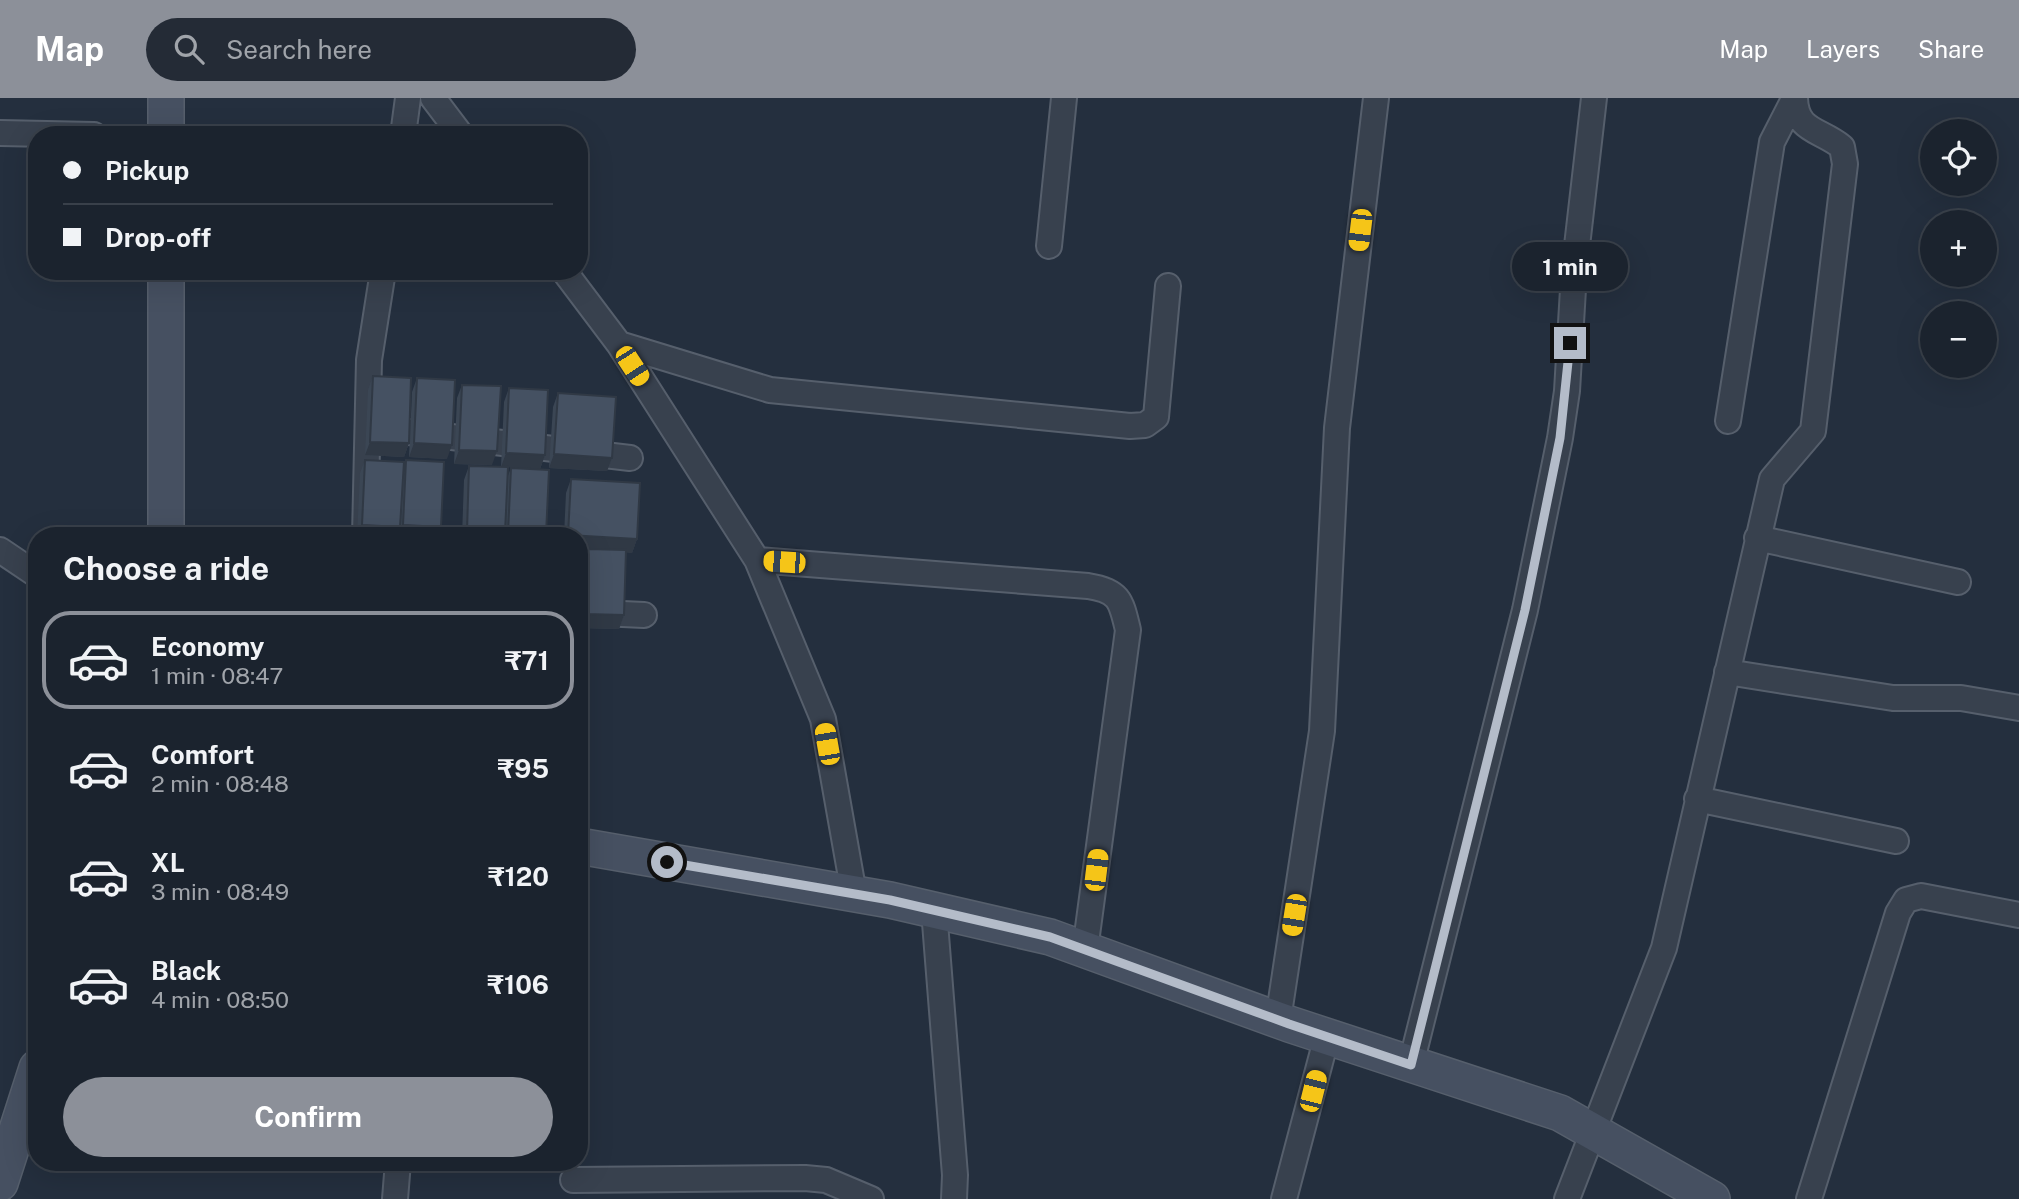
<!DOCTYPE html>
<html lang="en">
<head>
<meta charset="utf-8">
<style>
  body { margin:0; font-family:"Public Sans",sans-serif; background:#242b36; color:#f1f3f6; height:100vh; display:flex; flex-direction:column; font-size:26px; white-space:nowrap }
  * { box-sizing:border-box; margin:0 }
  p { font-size:23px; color:#a0a4aa }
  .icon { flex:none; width:38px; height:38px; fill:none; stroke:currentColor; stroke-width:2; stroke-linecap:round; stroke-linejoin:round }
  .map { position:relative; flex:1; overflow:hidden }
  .drawer { position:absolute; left:28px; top:429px; width:560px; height:644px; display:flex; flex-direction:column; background:#1b232e; border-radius:28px; box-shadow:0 7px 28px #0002,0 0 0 2px #39404a }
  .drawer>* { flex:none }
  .hud { position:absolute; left:28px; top:28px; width:560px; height:154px; border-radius:28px; box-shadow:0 7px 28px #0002,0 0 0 2px #39404a; display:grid; align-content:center; height:154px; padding:0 35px; background:#1b232e }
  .fabs { position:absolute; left:1920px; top:21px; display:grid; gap:14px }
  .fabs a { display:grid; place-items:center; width:77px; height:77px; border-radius:50%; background:#1b232e; box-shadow:0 7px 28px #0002,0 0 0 2px #39404a; font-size:35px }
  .end { position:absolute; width:32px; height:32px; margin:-16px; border:9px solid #b4bcc9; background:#111; box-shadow:0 0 0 4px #111 }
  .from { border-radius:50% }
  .bubble { position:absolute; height:49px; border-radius:24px; background:#1b232e; box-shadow:0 7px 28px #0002,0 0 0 2px #39404a; font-size:23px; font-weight:700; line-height:49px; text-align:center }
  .car { position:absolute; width:21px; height:42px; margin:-21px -10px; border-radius:9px; box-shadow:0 0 5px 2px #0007; background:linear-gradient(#f5c518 24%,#345 0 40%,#f5c518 0 76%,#345 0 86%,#f5c518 0) }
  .hud b { display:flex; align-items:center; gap:24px; height:66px; font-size:26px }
  .hud b+b { border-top:2px solid #39404a }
  .hud i { width:18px; height:18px; background:#f1f3f6 }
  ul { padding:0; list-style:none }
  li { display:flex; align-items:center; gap:21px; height:98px; margin:0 14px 10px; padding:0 21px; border:4px solid transparent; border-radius:28px }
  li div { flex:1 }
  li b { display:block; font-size:26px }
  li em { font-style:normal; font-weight:700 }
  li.active { border-color:#8c9099 }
  li>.icon { width:63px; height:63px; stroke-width:1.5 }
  h2 { padding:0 35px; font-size:32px; line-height:84px }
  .button { display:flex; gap:14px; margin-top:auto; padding:14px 35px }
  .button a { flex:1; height:80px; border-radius:42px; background:#8c9099; color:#fff; font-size:28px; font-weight:700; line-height:80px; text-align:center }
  header { display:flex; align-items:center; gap:42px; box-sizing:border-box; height:98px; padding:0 35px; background:#8c9099; color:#fff }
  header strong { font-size:33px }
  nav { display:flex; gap:38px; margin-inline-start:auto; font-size:24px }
  .search { width:490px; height:63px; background:#242b36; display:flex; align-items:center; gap:18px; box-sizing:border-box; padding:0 24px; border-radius:38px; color:#a0a4aa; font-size:26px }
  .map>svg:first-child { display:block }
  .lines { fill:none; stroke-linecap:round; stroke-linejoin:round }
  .street-casing { stroke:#565f6c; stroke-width:28 }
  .secondary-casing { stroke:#565f6c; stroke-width:38 }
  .street { stroke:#38414e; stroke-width:24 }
  .secondary { stroke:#465061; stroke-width:35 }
  .wall { fill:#3b4654 }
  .shaded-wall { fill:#303945 }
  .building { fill:#455162; stroke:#303945; stroke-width:2 }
  .route { stroke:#b4bcc9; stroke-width:9 }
</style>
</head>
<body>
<header>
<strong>Map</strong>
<div class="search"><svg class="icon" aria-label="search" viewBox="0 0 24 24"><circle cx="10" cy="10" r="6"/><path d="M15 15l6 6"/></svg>Search here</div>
<nav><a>Map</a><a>Layers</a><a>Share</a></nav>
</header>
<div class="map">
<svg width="2019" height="1101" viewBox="0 0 2019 1101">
  <rect width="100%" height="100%" fill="#242f3e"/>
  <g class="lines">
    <defs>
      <path id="street" d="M433,0L461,37
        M0,35L94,37
        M403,37L408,0
        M1049,148L1064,0
        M564,173L619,246L757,462L823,621L854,796
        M619,246L770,292L1130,328L1145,327L1156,319L1168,188
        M1728,323L1772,44L1794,1
        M375,330L630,360
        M365,438L369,262L383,173
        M1757,440L1958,484
        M0,452L37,477
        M757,462L1088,488C1120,493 1121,503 1128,532L1085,852
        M579,514L644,517
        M1727,574L1893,600H1961L2019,610
        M1697,701L1896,743
        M934,812L955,1077L954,1101
        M1278,922L1322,633L1337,330L1376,0
        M1411,966L1525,512L1560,340L1567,293L1574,174L1594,0
        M573,1082L805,1080L826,1082L871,1101
        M395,1101L398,1064
        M1284,1101L1327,938
        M1567,1101L1664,850L1772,381L1813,333L1845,66L1842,49C1820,31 1796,34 1795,0
        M1809,1101L1898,815L1906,802L1921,798L2019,817"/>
      <path id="secondary" d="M166,0V37
        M166,173V438
        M579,748L890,802L1050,839L1289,926L1560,1015L1712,1101
        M0,1085L37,970"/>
    </defs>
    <use href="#street" class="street-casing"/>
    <use href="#secondary" class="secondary-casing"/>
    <use href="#street" class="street"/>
    <use href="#secondary" class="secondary"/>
  </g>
  <path class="wall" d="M373,278L409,345L404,359L365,357L368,292Z
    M417,280L447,361L409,359L412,294Z
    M462,287L492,367L454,366L457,300Z
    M509,290L545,357L540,371L508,369L507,380L511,370L546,438H462L464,382L469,368L501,369L504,304Z
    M558,295L612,360L607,373L549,370L553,309Z
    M365,362L403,368L406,362L438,438H398V436L397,438H357L360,375Z
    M571,381L637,441L632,455L626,454L624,517L619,531L580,530L583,464L588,452L579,451V438H564L566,395Z"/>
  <path class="shaded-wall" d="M370,344L409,345L404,359L365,357Z
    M414,345L452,347L447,361L409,359Z
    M459,352L497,353L492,367L454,366Z
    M506,355L545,357L540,371L501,369Z
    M554,356L612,360L607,373L549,370Z
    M362,427L400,429L397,438H358Z
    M403,427L441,429L438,438H399Z
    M467,433L505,435L504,438H465Z
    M508,435L546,438H507Z
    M568,437L637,441L632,455L579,451V438H567Z
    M585,516L624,517L619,531L580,530Z"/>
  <path class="building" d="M373,278L411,280L409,345L370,344Z
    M417,280L455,282L452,347L414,345Z
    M462,287L501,288L497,353L459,352Z
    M509,290L548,292L545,357L506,355Z
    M558,295L616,299L612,360L554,356Z
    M365,362L404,364L400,429L362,427Z
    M406,362L444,364L441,429L403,427Z
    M469,368L508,369L505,435L467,433Z
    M511,370L549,372L546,437L508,435Z
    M571,381L640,385L637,441L568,437Z
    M588,451L626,452L624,517L585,516Z"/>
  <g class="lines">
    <path class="route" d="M667,764L890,802L1050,839L1289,926L1411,967L1525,512L1560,340L1570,245"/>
  </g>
</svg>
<div class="fabs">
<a><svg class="icon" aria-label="locate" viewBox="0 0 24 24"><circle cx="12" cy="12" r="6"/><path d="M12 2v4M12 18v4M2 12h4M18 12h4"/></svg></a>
<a>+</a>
<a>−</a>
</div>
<i class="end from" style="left:667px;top:764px"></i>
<i class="end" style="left:1570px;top:245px"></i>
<div class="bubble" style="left:1512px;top:144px;width:116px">1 min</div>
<i class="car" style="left:1360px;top:132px;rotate:187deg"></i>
<i class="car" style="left:632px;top:268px;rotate:147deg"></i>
<i class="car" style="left:784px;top:464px;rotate:274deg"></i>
<i class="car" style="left:827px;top:646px;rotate:350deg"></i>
<i class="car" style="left:1096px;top:772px;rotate:7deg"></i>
<i class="car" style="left:1294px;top:817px;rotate:189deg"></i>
<i class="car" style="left:1313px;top:993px;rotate:14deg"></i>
<div class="hud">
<b><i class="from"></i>Pickup</b>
<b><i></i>Drop-off</b>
</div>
<section class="drawer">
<h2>Choose a ride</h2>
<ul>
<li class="active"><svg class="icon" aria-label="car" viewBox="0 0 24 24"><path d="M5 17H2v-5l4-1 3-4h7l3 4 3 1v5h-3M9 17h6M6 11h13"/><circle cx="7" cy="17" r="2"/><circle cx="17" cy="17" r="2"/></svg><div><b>Economy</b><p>1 min · 08:47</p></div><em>₹71</em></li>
<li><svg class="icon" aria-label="car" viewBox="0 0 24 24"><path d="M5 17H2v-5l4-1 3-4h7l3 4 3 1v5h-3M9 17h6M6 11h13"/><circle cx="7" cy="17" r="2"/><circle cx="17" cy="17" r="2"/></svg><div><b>Comfort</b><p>2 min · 08:48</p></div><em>₹95</em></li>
<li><svg class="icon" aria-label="car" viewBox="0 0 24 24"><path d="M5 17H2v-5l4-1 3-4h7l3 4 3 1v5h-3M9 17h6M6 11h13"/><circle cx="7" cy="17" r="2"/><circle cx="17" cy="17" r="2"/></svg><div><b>XL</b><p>3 min · 08:49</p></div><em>₹120</em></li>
<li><svg class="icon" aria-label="car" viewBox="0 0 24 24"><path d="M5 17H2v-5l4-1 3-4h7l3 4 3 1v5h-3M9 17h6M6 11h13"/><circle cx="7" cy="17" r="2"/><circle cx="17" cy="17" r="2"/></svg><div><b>Black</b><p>4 min · 08:50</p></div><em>₹106</em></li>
</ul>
<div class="button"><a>Confirm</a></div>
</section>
</div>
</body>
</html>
